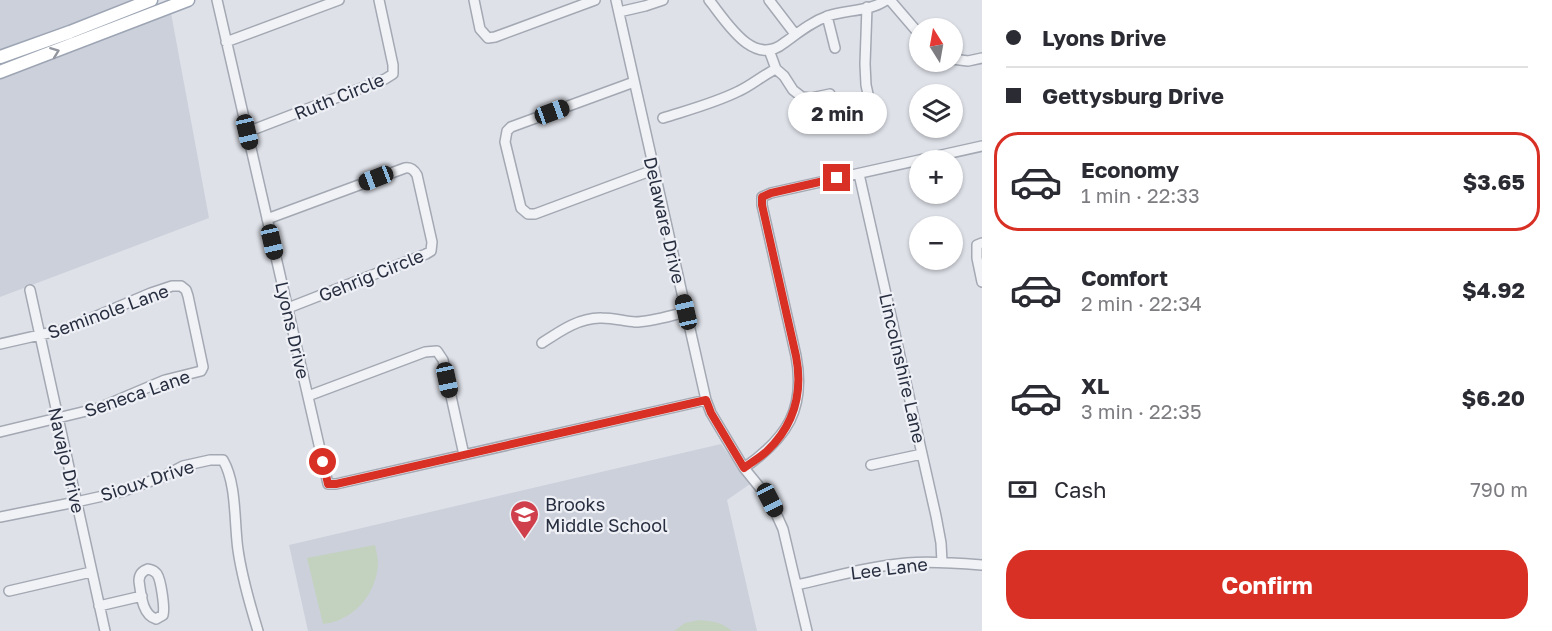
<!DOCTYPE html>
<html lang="en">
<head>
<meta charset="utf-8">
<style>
  body { margin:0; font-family:"Golos Text",sans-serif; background:#f7f7f7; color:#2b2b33; height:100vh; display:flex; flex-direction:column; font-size:22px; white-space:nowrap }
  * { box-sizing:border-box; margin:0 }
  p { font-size:20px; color:#7c7c81 }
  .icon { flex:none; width:33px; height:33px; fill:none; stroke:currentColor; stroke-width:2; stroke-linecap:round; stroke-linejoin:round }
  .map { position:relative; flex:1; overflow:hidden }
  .side { display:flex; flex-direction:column; background:#fff; width:570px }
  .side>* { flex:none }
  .banner { display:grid; align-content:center; height:132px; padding:0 24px; background:#fff }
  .needle { width:39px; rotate:349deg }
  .buttons { position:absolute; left:909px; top:18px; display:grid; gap:12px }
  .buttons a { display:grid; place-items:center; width:54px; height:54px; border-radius:50%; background:#fff; box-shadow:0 2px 4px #0004; font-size:30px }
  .end { position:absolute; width:27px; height:27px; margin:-14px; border:8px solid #d93025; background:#fff; box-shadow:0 0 0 3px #fff }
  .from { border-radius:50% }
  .bubble { position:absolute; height:42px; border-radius:21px; background:#fff; box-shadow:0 2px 4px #0004; font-size:20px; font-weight:700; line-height:42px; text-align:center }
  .car { position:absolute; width:18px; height:36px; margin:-18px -9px; border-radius:8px; box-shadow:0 0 4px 2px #0007; background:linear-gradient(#222 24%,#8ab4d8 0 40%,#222 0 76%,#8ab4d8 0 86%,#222 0) }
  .banner b { display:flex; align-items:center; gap:21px; height:57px; font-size:22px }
  .banner b+b { border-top:2px solid #e1e1e2 }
  .banner i { width:15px; height:15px; background:#2b2b33 }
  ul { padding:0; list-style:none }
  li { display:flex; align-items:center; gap:18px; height:99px; margin:0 12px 9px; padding:0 12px; border:3px solid transparent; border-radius:24px }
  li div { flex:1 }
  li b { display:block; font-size:22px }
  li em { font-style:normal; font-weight:700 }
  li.current { border-color:#d93025 }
  li>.icon { width:54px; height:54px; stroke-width:1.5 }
  .pay { display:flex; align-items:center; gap:15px; height:66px; padding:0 24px; font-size:22px }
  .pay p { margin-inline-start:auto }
  .cta { display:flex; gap:12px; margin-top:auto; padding:12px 24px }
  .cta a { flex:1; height:69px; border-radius:24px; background:#d93025; color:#fff; font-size:24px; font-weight:700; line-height:69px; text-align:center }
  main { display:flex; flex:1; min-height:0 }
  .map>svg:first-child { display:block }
  .built { fill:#ccd0da }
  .green { fill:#c3d2bf }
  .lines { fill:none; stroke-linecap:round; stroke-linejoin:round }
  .minor-casing { stroke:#a3a8b2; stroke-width:12 }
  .major-casing { stroke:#9da5b4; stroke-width:15 }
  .minor { stroke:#f1f2f6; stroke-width:9 }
  .major { stroke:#fff; stroke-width:12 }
  .oneway { stroke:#93969f }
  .route { stroke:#d93025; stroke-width:8 }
  .labels { text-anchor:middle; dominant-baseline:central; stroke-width:4.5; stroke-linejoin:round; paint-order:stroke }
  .street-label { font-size:18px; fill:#272e3f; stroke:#eef0f6 }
  .poi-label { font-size:18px; fill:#272e3f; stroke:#eef0f6; text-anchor:start }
</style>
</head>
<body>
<main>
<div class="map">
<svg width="982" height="631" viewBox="0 0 982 631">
  <rect width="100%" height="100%" fill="#dee1e8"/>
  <path class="built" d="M0,0H144L0,54Z
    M171,13L209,218L0,297V79Z
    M721,444L750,484L727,500L757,631H308L289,545Z"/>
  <path class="green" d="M375,545C376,551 378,557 378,563C377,587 363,609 341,619C336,622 329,623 323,624L307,558Z
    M699,620C711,621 722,622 732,631H674L685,623Z"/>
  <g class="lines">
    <defs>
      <path id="minor" d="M217,0L328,484H336L706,400
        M474,0L480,29L488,38L495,37L595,0
        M616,0L706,400L711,413L744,468L770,500L783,529L807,631
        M709,0C726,21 753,68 784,43C798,33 811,22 828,16C845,10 872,11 886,0
        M769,0L795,34
        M890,0L920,35
        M867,7L865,64L866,85L872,112
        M619,12L645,6L663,0
        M827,16L835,48
        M226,42L339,0
        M769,50L776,69L784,76L793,90L802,97L811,98L830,94
        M952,59L968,61L982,58
        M634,82L511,127L507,131L505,142L521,208L528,214H535L653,170
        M663,118C688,110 715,103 739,91C752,85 763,75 776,69
        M247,132L385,79L393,74V65L379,0
        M859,174L936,516L941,543L942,562
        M267,219L405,168C411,167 414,170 417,175L432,242L431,251L426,254L288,308
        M982,243L977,245V258L982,282
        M30,290L105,631
        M542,343C560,331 580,317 602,318C613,318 624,321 635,322C651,322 669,316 686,312
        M0,344L66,329L151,293L172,286H181L186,290L188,296L203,367L201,371L165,380L99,408L0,432
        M308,396L425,352L437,351L443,360L464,455
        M871,465L922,454
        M744,468C787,438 806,409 796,356L762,205V197L771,193L982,146
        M0,517L76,502L121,492L162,477L183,466L210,460H223C237,484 234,523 238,550C242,578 250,605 258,631
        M148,569C152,570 154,570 157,574C161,580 165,608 163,615L156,619C142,615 141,594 139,581C139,575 142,571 148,569Z
        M796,585C833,577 870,566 907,563C932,561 957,563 982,565
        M9,591L91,572
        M99,606L142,596"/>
      <path id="major" d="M0,57L70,32L151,0
        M0,72L188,0"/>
    </defs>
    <use href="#minor" class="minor-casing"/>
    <use href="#major" class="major-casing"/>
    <use href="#minor" class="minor"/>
    <use href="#major" class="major"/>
  </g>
  <defs><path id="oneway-chevron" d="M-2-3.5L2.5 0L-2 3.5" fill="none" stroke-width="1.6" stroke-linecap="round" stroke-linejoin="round" transform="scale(1.5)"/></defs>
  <use class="oneway" href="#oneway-chevron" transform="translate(55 52) rotate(-21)"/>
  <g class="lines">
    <path class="route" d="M323,462L328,484H336L706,400L711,413L744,468C752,462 761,457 767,451C794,425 803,392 796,356L762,205V197L771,193L837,178"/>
  </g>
  <defs>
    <symbol id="school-pin" viewBox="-11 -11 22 30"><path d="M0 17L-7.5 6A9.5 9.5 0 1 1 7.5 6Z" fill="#d0404c" stroke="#eef0f6"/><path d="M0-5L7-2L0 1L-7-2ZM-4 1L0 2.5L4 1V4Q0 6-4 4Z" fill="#fff"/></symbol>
  </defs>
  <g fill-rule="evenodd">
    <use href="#school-pin" x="508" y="498" width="33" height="45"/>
  </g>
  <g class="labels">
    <g class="street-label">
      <text transform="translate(339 96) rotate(-22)">Ruth Circle</text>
      <text transform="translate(665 220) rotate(77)">Delaware Drive</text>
      <text transform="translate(371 275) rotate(-22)">Gehrig Circle</text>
      <text transform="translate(108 311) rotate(-20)">Seminole Lane</text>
      <text transform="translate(293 330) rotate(77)">Lyons Drive</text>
      <text transform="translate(903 368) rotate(77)">Lincolnshire Lane</text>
      <text transform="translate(137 393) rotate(-19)">Seneca Lane</text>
      <text transform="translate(67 460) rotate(77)">Navajo Drive</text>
      <text transform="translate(147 480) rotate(-18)">Sioux Drive</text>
      <text transform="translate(889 568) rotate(-7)">Lee Lane</text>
    </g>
    <g class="poi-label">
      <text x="545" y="504">Brooks<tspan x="545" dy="21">Middle School</tspan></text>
    </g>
  </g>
</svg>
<div class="buttons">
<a><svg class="needle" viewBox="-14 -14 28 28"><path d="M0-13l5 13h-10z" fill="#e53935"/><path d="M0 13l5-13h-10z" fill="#7c7c81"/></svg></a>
<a><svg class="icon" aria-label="layers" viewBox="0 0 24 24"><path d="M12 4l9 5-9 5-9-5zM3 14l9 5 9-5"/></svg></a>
<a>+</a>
<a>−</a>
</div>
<i class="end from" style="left:323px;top:462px"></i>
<i class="end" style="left:837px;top:178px"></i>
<div class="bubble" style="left:788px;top:92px;width:99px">2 min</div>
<i class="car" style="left:552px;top:112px;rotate:70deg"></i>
<i class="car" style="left:247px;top:132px;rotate:167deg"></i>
<i class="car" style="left:376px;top:178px;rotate:249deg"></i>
<i class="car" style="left:272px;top:242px;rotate:167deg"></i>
<i class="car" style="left:686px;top:312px;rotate:347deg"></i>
<i class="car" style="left:447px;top:380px;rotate:168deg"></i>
<i class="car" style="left:770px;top:500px;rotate:153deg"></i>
</div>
<section class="side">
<div class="banner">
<b><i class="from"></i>Lyons Drive</b>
<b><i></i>Gettysburg Drive</b>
</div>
<ul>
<li class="current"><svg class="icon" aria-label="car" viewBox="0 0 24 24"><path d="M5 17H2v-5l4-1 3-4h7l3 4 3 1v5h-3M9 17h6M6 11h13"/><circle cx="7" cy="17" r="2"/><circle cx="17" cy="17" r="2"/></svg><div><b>Economy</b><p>1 min · 22:33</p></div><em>$3.65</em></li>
<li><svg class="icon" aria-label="car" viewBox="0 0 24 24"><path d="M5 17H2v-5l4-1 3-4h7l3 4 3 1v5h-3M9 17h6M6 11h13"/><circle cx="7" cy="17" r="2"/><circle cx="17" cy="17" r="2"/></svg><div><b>Comfort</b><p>2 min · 22:34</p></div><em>$4.92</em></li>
<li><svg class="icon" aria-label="car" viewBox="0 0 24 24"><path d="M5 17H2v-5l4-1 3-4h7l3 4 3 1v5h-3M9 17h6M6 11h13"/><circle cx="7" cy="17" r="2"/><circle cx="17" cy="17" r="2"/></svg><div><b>XL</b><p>3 min · 22:35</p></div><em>$6.20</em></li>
</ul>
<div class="pay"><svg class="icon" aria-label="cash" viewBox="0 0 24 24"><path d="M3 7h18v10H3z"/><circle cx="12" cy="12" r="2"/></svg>Cash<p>790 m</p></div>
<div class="cta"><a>Confirm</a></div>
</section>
</main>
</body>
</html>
